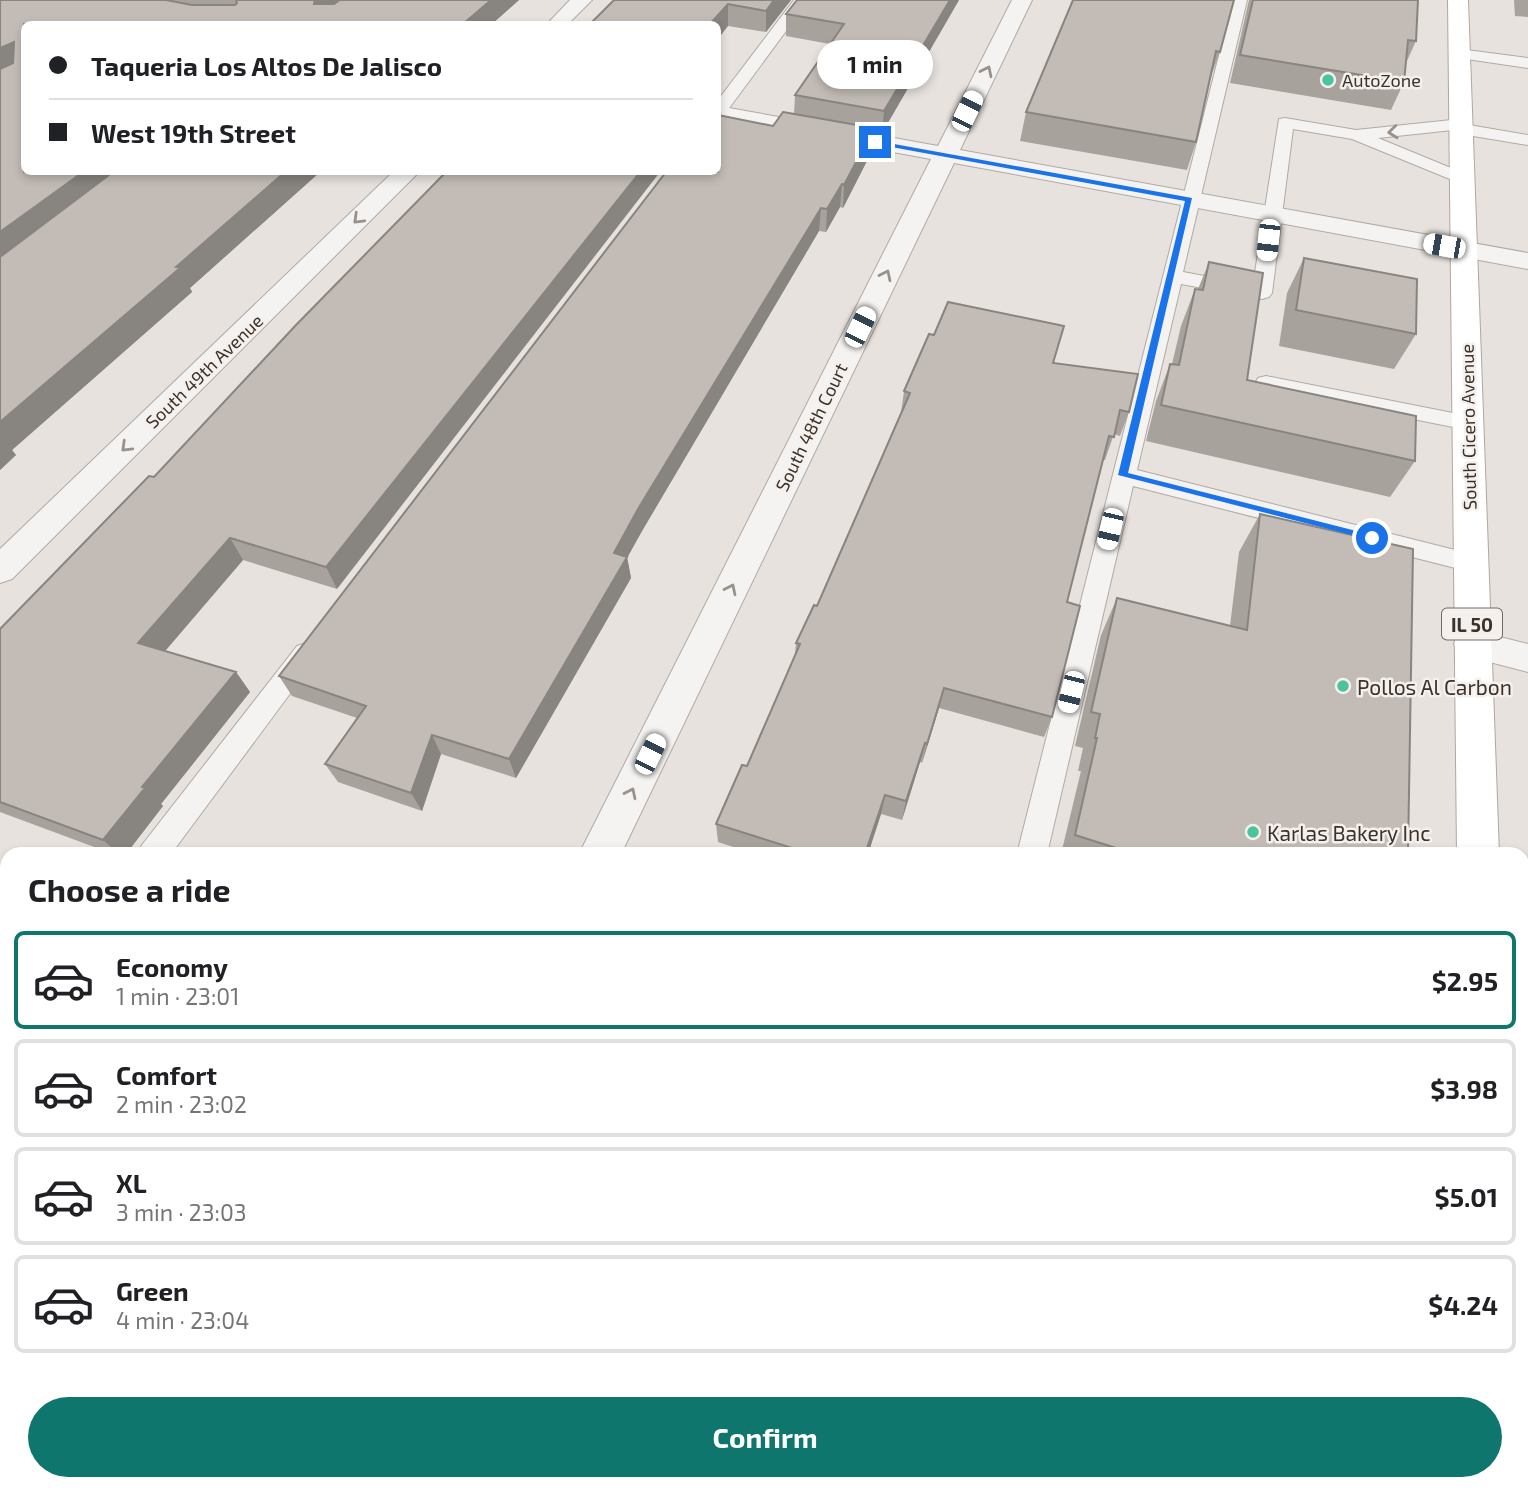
<!DOCTYPE html>
<html lang="en">
<head>
<meta charset="utf-8">
<style>
  body { margin:0; font-family:"Exo 2",sans-serif; background:#f6f6f6; color:#202124; height:100vh; display:flex; flex-direction:column; font-size:26px; white-space:nowrap }
  * { box-sizing:border-box; margin:0 }
  p { font-size:23px; color:#757577 }
  .icon { flex:none; width:38px; height:38px; fill:none; stroke:currentColor; stroke-width:2; stroke-linecap:round; stroke-linejoin:round }
  .map { position:relative; flex:1; overflow:hidden }
  .sheet { position:absolute; left:0px; top:847px; width:1530px; height:644px; display:flex; flex-direction:column; background:#fff; border-radius:21px 21px 0 0; box-shadow:0 4px 10px #0003 }
  .sheet>* { flex:none }
  .hud { position:absolute; left:21px; top:21px; width:700px; height:154px; border-radius:10px; box-shadow:0 4px 10px #0003; display:grid; align-content:center; height:154px; padding:0 28px; background:#fff }
  .end { position:absolute; width:32px; height:32px; margin:-16px; border:9px solid #1a73e8; background:#fff; box-shadow:0 0 0 4px #fff }
  .from { border-radius:50% }
  .bubble { position:absolute; height:49px; border-radius:24px; background:#fff; box-shadow:0 4px 10px #0003; font-size:23px; font-weight:700; line-height:49px; text-align:center }
  .car { position:absolute; width:21px; height:42px; margin:-21px -10px; border-radius:9px; box-shadow:0 0 5px 2px #0007; background:linear-gradient(#fff 24%,#345 0 40%,#fff 0 76%,#345 0 86%,#fff 0) }
  .hud b { display:flex; align-items:center; gap:24px; height:66px; font-size:26px }
  .hud b+b { border-top:2px solid #e0e0e0 }
  .hud i { width:18px; height:18px; background:#202124 }
  ul { padding:0; list-style:none }
  li { display:flex; align-items:center; gap:21px; height:98px; margin:0 14px 10px; padding:0 14px; border:4px solid #e0e0e0; border-radius:10px }
  li div { flex:1 }
  li b { display:block; font-size:26px }
  li em { font-style:normal; font-weight:700 }
  li.selected { border-color:#0f766e }
  li>.icon { width:63px; height:63px; stroke-width:1.5 }
  h2 { padding:0 28px; font-size:32px; line-height:84px }
  .button { display:flex; gap:14px; margin-top:auto; padding:14px 28px }
  .button a { flex:1; height:80px; border-radius:42px; background:#0f766e; color:#fff; font-size:28px; font-weight:700; line-height:80px; text-align:center }
  .map>svg:first-child { display:block }
  .lines { fill:none; stroke-linecap:round; stroke-linejoin:round }
  .service-casing { stroke:#b0aaa4; stroke-width:2 }
  .minor-casing { stroke:#b0aaa4; stroke-width:2 }
  .primary-casing { stroke:#b1a79f; stroke-width:2 }
  .service { fill:#f5f3f1; fill-rule:evenodd }
  .minor { fill:#f5f3f1; fill-rule:evenodd }
  .primary { fill:#fff; fill-rule:evenodd }
  .wall { fill:#a8a29d }
  .shaded-wall { fill:#88847f }
  .building { fill:#c3bcb6; stroke:#88847f; stroke-width:2 }
  .oneway { stroke:#98928d }
  .route { fill:#1a73e8 }
  .poi-dot { fill:#4cc39d; stroke:#f4f0ee; stroke-width:2.5 }
  .labels { text-anchor:middle; dominant-baseline:central; stroke-width:5; stroke-linejoin:round; paint-order:stroke }
  .far-poi-label { font-size:18px; fill:#3c3229; stroke:#f4f0ee; text-anchor:start }
  .far-street-label { font-size:18px; fill:#3c3229; stroke:#f4f0ee }
  .shield { fill:#f4f0ee; stroke:#736b64; stroke-width:2 }
  .shield-label { font-size:19px; font-weight:bold; fill:#3c3229 }
  .poi-label { font-size:21px; fill:#3c3229; stroke:#f4f0ee; text-anchor:start }
</style>
</head>
<body>
<div class="map">
<svg width="1528" height="1491" viewBox="0 0 1528 1491">
  <rect width="100%" height="100%" fill="#e7e2de"/>
  <g class="lines">
    <defs>
      <path id="service" d="M794,0H809L724,115L718,116V100Z
        M1233,0H1247L1183,272L1253,285L1279,119L1285,118L1356,130L1461,119L1467,120L1469,125L1528,135V145L1461,134L1453,130L1378,138L1468,175L1471,179L1468,183L1462,184L1352,139L1293,129L1272,293L1269,297L1262,299L1181,284L1137,470L1471,554L1480,557L1483,563L1480,569L1471,572L1133,486L1047,854H1017Z
        M1459,49L1528,58V68L1453,57L1451,54L1453,51Z
        M1266,376L1468,416L1476,418L1479,423L1476,428L1468,430L1258,388L1255,383L1258,378Z
        M306,643L315,646L319,653L315,660L171,854H138L142,845L297,646Z
        M860,1484H902L900,1491H858Z
        M991,1484H1033L1031,1491H989Z
        M1215,1484H1257L1256,1491H1214Z"/>
      <path id="minor" d="M570,0H592L568,24H547Z
        M1012,0H1032L960,150L1528,253V269L954,163L621,854H579L931,159L718,120V106L938,146Z
        M393,172H419L12,579L0,583V549Z
        M1472,630L1528,644V672L1459,654L1454,644L1459,634Z
        M0,890L7,893V933L0,930Z
        M261,1484H317L314,1491H258Z
        M1436,1484H1507L1510,1491H1439Z"/>
      <path id="primary" d="M1448,0H1468L1499,854H1457Z
        M1522,1477L1525,1491H1469V1484H1522Z"/>
    </defs>
    <use href="#service" class="service-casing"/>
    <use href="#minor" class="minor-casing"/>
    <use href="#primary" class="primary-casing"/>
    <use href="#service" class="service"/>
    <use href="#minor" class="minor"/>
    <use href="#primary" class="primary"/>
  </g>
  <path class="wall" d="M0,0H519L492,24H24V172H320L190,288L192,292L12,450L16,455L0,470Z
    M614,0H791L766,32L728,26Z
    M797,0H959L882,133L873,132L872,151L843,208L840,207L826,232L819,231L642,531L627,557L631,578L516,778L441,754L422,811L338,782L325,764L357,718L292,696L279,676L773,126L794,114L795,95L830,44L786,36V14Z
    M1073,0L1220,52L1210,79L1196,142L1187,170L1020,141L1026,112Z
    M1249,0H1418L1416,41L1406,63L1404,82L1391,110L1230,83Z
    M1514,0H1528V17L1515,16Z
    M1304,258L1416,334L1394,369L1279,346L1287,293Z
    M1209,262L1247,380L1415,461L1390,497L1146,441L1156,401L1170,364H1172L1181,326L1195,289H1198Z
    M296,325L337,589L243,560L165,651L236,672L250,692L161,804L163,806L126,854H113L0,812V629L154,477Z
    M1054,363L1129,412L1120,436L1114,434L1105,460H1103L1067,602L1052,717L1044,737L939,708L922,763L920,762L902,820L881,814L868,854H755L718,842L716,824L747,766L795,656L796,643L817,606L901,413L904,391Z
    M1260,514L1408,854H1061L1081,771H1078L1083,748L1075,746L1101,635L1117,598L1230,626L1239,552Z"/>
  <path class="shaded-wall" d="M314,0H349L321,22L314,4Z
    M491,0H519L492,24H463Z
    M774,0H791L766,32V11Z
    M950,0H959L882,133L884,111Z
    M728,4V26L718,39V24H710Z
    M14,42L24,62L0,76V48Z
    M874,128L872,151L843,208L844,185Z
    M83,172H125L0,267V232Z
    M285,172H320L190,288L192,292L12,450L16,455L0,470V422Z
    M640,172H660L337,589L326,567Z
    M842,184L840,207L826,232L827,209Z
    M821,208L819,231L642,531L626,560L627,557L631,578L516,778L509,759L614,553L638,509Z
    M230,538L243,560L154,664L138,643Z
    M236,672L250,692L161,804L163,806L126,854H119L103,840L142,787Z
    M944,688L939,708L922,763L927,744Z
    M432,735L441,754L422,811L411,793Z
    M925,743L920,762L902,820L906,801Z
    M885,795L881,814L868,854H865Z
    M88,1484H114L110,1491H84Z
    M811,1484H817L832,1491H827Z"/>
  <path class="building" d="M0,0H166L192,5H235L237,3L236,0H315L314,4H334L340,0H491L463,24H24V172H83L0,232V69L13,63L14,42L0,48Z
    M614,0H774L766,11L728,4L710,24H590Z
    M797,0H950L884,111L795,95L844,24L786,14Z
    M1073,0H1234L1220,52L1216,51L1196,142L1026,112Z
    M1253,0H1418L1416,41L1408,40L1404,82L1240,55Z
    M783,112L874,128L844,185L842,184L827,209L821,208L638,509L614,553L627,557L509,759L432,735L411,793L325,764L366,706L279,676L666,172H718V115L773,126Z
    M113,172H285L176,267L180,268L0,422V257Z
    M446,172H640L326,567L230,538L138,643L236,672L142,787L145,788L103,840L0,802V629L149,476L154,477L296,325Z
    M1304,258L1417,279L1416,334L1296,310Z
    M1209,262L1263,273L1247,380L1416,416L1415,461L1161,405L1170,364L1179,365L1195,289L1203,290Z
    M948,302L1064,326L1053,363L1138,374L1129,412L1120,410L1114,437L1109,436L1067,602L1080,606L1052,717L944,688L927,744L925,743L906,801L885,795L865,854H811L716,824L742,765L747,766L800,644L796,643L814,605L817,606L910,393L904,391L929,334L934,335Z
    M1260,514L1413,549L1408,854H1135L1075,835L1097,738H1095L1100,714L1091,712L1117,598L1247,630Z
    M0,1030L7,1033V1484H88L84,1491H0Z
    M463,1484H811L827,1491H460Z"/>
  <defs><path id="oneway-chevron" d="M-2-3.5L2.5 0L-2 3.5" fill="none" stroke-width="1.6" stroke-linecap="round" stroke-linejoin="round" transform="scale(1.75)"/></defs>
  <g class="oneway">
    <use href="#oneway-chevron" transform="translate(987 71) rotate(-64)"/>
    <use href="#oneway-chevron" transform="translate(1393 132) rotate(174)"/>
    <use href="#oneway-chevron" transform="translate(358 219) rotate(136)"/>
    <use href="#oneway-chevron" transform="translate(886 275) rotate(-64)"/>
    <use href="#oneway-chevron" transform="translate(126 447) rotate(136)"/>
    <use href="#oneway-chevron" transform="translate(731 589) rotate(-64)"/>
    <use href="#oneway-chevron" transform="translate(631 793) rotate(-64)"/>
  </g>
  <path class="route" d="M872,140L1192,198L1128,473L1372,535L1375,536V541L1118,475L1185,201L875,144Z"/>
  <g class="poi-dot">
    <circle cx="1328" cy="80" r="7"/>
    <circle cx="1343" cy="686" r="7"/>
    <circle cx="1253" cy="832" r="7"/>
  </g>
  <g class="labels">
    <g class="far-poi-label">
      <text x="1342" y="80">AutoZone</text>
    </g>
    <g class="far-street-label">
      <text transform="translate(204 371) rotate(-44)">South 49th Avenue</text>
      <text transform="translate(811 427) rotate(-64)">South 48th Court</text>
      <text transform="translate(1468 427) rotate(-91)">South Cicero Avenue</text>
    </g>
    <rect class="shield" x="1442" y="608.5" width="60" height="31" rx="5"/>
    <g class="shield-label">
      <text x="1472" y="624">IL 50</text>
    </g>
    <g class="poi-label">
      <text x="1357" y="686">Pollos Al Carbon</text>
      <text x="1267" y="832">Karlas Bakery Inc</text>
    </g>
  </g>
</svg>
<i class="end from" style="left:1372px;top:538px"></i>
<i class="end" style="left:875px;top:142px"></i>
<div class="bubble" style="left:817px;top:40px;width:116px">1 min</div>
<i class="car" style="left:967px;top:111px;rotate:26deg"></i>
<i class="car" style="left:1268px;top:240px;rotate:186deg"></i>
<i class="car" style="left:1444px;top:246px;rotate:280deg"></i>
<i class="car" style="left:860px;top:327px;rotate:26deg"></i>
<i class="car" style="left:1110px;top:529px;rotate:193deg"></i>
<i class="car" style="left:1071px;top:692px;rotate:194deg"></i>
<i class="car" style="left:650px;top:754px;rotate:26deg"></i>
<div class="hud">
<b><i class="from"></i>Taqueria Los Altos De Jalisco</b>
<b><i></i>West 19th Street</b>
</div>
<section class="sheet">
<h2>Choose a ride</h2>
<ul>
<li class="selected"><svg class="icon" aria-label="car" viewBox="0 0 24 24"><path d="M5 17H2v-5l4-1 3-4h7l3 4 3 1v5h-3M9 17h6M6 11h13"/><circle cx="7" cy="17" r="2"/><circle cx="17" cy="17" r="2"/></svg><div><b>Economy</b><p>1 min · 23:01</p></div><em>$2.95</em></li>
<li><svg class="icon" aria-label="car" viewBox="0 0 24 24"><path d="M5 17H2v-5l4-1 3-4h7l3 4 3 1v5h-3M9 17h6M6 11h13"/><circle cx="7" cy="17" r="2"/><circle cx="17" cy="17" r="2"/></svg><div><b>Comfort</b><p>2 min · 23:02</p></div><em>$3.98</em></li>
<li><svg class="icon" aria-label="car" viewBox="0 0 24 24"><path d="M5 17H2v-5l4-1 3-4h7l3 4 3 1v5h-3M9 17h6M6 11h13"/><circle cx="7" cy="17" r="2"/><circle cx="17" cy="17" r="2"/></svg><div><b>XL</b><p>3 min · 23:03</p></div><em>$5.01</em></li>
<li><svg class="icon" aria-label="car" viewBox="0 0 24 24"><path d="M5 17H2v-5l4-1 3-4h7l3 4 3 1v5h-3M9 17h6M6 11h13"/><circle cx="7" cy="17" r="2"/><circle cx="17" cy="17" r="2"/></svg><div><b>Green</b><p>4 min · 23:04</p></div><em>$4.24</em></li>
</ul>
<div class="button"><a>Confirm</a></div>
</section>
</div>
</body>
</html>
